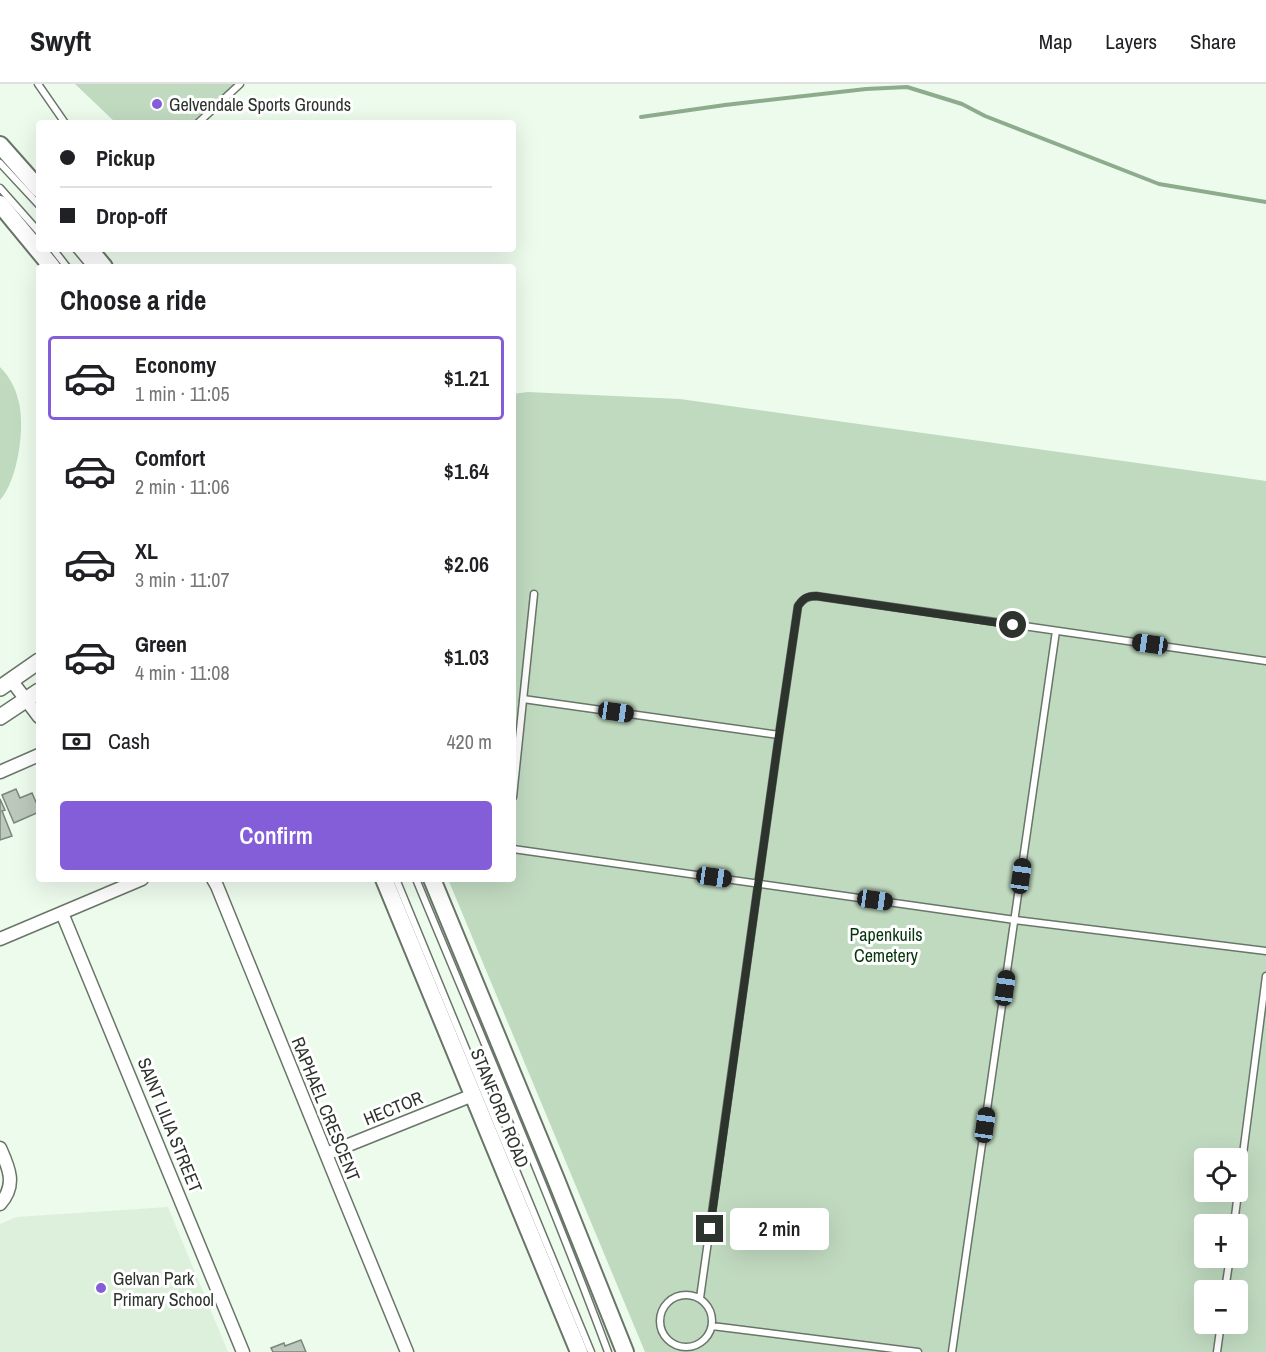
<!DOCTYPE html>
<html lang="en">
<head>
<meta charset="utf-8">
<style>
  body { margin:0; font-family:"Archivo Narrow",sans-serif; background:#f6f6f6; color:#202124; height:100vh; display:flex; flex-direction:column; font-size:22px; white-space:nowrap }
  * { box-sizing:border-box; margin:0 }
  p { font-size:20px; color:#757577 }
  .icon { flex:none; width:33px; height:33px; fill:none; stroke:currentColor; stroke-width:2; stroke-linecap:round; stroke-linejoin:round }
  .map { position:relative; flex:1; overflow:hidden }
  .panel { position:absolute; left:36px; top:180px; width:480px; height:618px; display:flex; flex-direction:column; background:#fff; border-radius:6px; box-shadow:0 6px 24px #0002 }
  .panel>* { flex:none }
  .guide { position:absolute; left:36px; top:36px; width:480px; height:132px; border-radius:6px; box-shadow:0 6px 24px #0002; display:grid; align-content:center; height:132px; padding:0 24px; background:#fff }
  .buttons { position:absolute; left:1194px; top:1064px; display:grid; gap:12px }
  .buttons a { display:grid; place-items:center; width:54px; height:54px; border-radius:6px; background:#fff; box-shadow:0 6px 24px #0002; font-size:30px }
  .end { position:absolute; width:27px; height:27px; margin:-14px; border:8px solid #2d332d; background:#fff; box-shadow:0 0 0 3px #fff }
  .from { border-radius:50% }
  .bubble { position:absolute; height:42px; border-radius:6px; background:#fff; box-shadow:0 6px 24px #0002; font-size:20px; font-weight:600; line-height:42px; text-align:center }
  .car { position:absolute; width:18px; height:36px; margin:-18px -9px; border-radius:8px; box-shadow:0 0 4px 2px #0007; background:linear-gradient(#222 24%,#8ab4d8 0 40%,#222 0 76%,#8ab4d8 0 86%,#222 0) }
  .guide b { display:flex; align-items:center; gap:21px; height:57px; font-size:22px }
  .guide b+b { border-top:2px solid #e0e0e0 }
  .guide i { width:15px; height:15px; background:#202124 }
  ul { padding:0; list-style:none }
  li { display:flex; align-items:center; gap:18px; height:84px; margin:0 12px 9px; padding:0 12px; border:3px solid transparent; border-radius:6px }
  li div { flex:1 }
  li b { display:block; font-size:22px }
  li em { font-style:normal; font-weight:600 }
  li.selected { border-color:#845dd8 }
  li>.icon { width:54px; height:54px; stroke-width:1.5 }
  h2 { padding:0 24px; font-size:27px; line-height:72px }
  .pay { display:flex; align-items:center; gap:15px; height:66px; padding:0 24px; font-size:22px }
  .pay p { margin-inline-start:auto }
  .action { display:flex; gap:12px; margin-top:auto; padding:12px 24px }
  .action a { flex:1; height:69px; border-radius:6px; background:#845dd8; color:#fff; font-size:24px; font-weight:600; line-height:69px; text-align:center }
  header { display:flex; align-items:center; gap:36px; box-sizing:border-box; height:84px; padding:0 30px; background:#fff; border-bottom:2px solid #e0e0e0 }
  header strong { font-size:28px }
  nav { display:flex; gap:33px; margin-inline-start:auto; font-size:21px }
  .map>svg:first-child { display:block }
  .built { fill:#ddf0dc }
  .green { fill:#c0dac0; fill-rule:evenodd }
  .lines { fill:none; stroke-linecap:round; stroke-linejoin:round }
  .stream { stroke:#8eac8d; stroke-width:4 }
  .building { fill:#bbc8bb; stroke:#7a8679; stroke-width:1.5 }
  .service-casing { stroke:#697568; stroke-width:9 }
  .minor-casing { stroke:#697568; stroke-width:15 }
  .tertiary-casing { stroke:#697568; stroke-width:18 }
  .secondary-casing { stroke:#697568; stroke-width:20 }
  .service { stroke:#fff; stroke-width:6 }
  .minor { stroke:#fff; stroke-width:12 }
  .tertiary { stroke:#fff; stroke-width:15 }
  .secondary { stroke:#fff; stroke-width:16 }
  .route { stroke:#2d332d; stroke-width:8 }
  .poi-dot { fill:#845dd8; stroke:#fff; stroke-width:2 }
  .labels { text-anchor:middle; dominant-baseline:central; stroke-width:6; stroke-linejoin:round; paint-order:stroke }
  .poi-label { font-size:18px; fill:#2d332d; stroke:#fff; text-anchor:start }
  .park-label { font-size:18px; fill:#05350b; stroke:#fff }
  .street-label { font-size:18px; fill:#2d332d; stroke:#fff }
</style>
</head>
<body>
<header>
<strong>Swyft</strong>
<nav><a>Map</a><a>Layers</a><a>Share</a></nav>
</header>
<div class="map">
<svg width="1266" height="1268" viewBox="0 0 1266 1268">
  <rect width="100%" height="100%" fill="#edfbed"/>
  <path class="built" d="M168,1123L228,1268H0V1140L16,1133Z"/>
  <path class="green" d="M75,0H240L198,39H116Z
    M0,283C9,292 15,303 18,315C26,340 18,397 0,416Z
    M528,308L680,315L1266,397V1268H645L448,795H513V310ZM1204,1074H1238V1107H1204ZM1204,1140H1238V1173H1204ZM1204,1206H1238V1239H1204Z"/>
  <g class="lines">
    <path class="stream" d="M641,33L725,21L866,5L907,3L962,20L985,32L1159,100L1266,118"/>
  </g>
  <path class="building" d="M16,705L20,714L32,709L39,725V728L14,739L2,711Z
    M0,715L5,726L2,727L12,752L0,756Z
    M301,1256L306,1268H273L271,1264L284,1259L285,1262Z"/>
  <g class="lines">
    <defs>
      <path id="service" d="M38,0L65,39
        M198,39L240,0
        M0,79L39,121
        M0,104L39,148
        M53,165L67,183
        M76,165L91,183
        M523,615L779,651
        M513,713L534,510
        M513,765L1015,836L1266,867
        M396,795L591,1268
        M416,795C481,952 549,1109 608,1268
        M1234,1140L1266,892
        M1225,1206L1230,1173
        M660 1237a26 26 0 1 1 52 0a26 26 0 1 1-52 0Z
        M700,1214L779,651L798,522C803,515 807,512 816,512L1266,577
        M712,1242L918,1268
        M952,1268L1056,547
        M1217,1268L1221,1239"/>
      <path id="minor" d="M11,596L39,633
        M0,688L39,671
        M213,795L217,802L343,1112L407,1268
        M62,829L243,1268
        M0,855L142,795
        M0,1064C9,1084 17,1101 0,1120
        M326,1070L473,1011"/>
      <path id="tertiary" d="M0,604L39,577
        M0,633L39,607"/>
      <path id="secondary" d="M0,61L39,105
        M0,120L52,183
        M89,165L104,183
        M384,795L579,1268
        M432,795L555,1093L625,1268"/>
    </defs>
    <use href="#service" class="service-casing"/>
    <use href="#minor" class="minor-casing"/>
    <use href="#tertiary" class="tertiary-casing"/>
    <use href="#secondary" class="secondary-casing"/>
    <use href="#service" class="service"/>
    <use href="#minor" class="minor"/>
    <use href="#tertiary" class="tertiary"/>
    <use href="#secondary" class="secondary"/>
  </g>
  <g class="lines">
    <path class="route" d="M710,1145L779,651L798,522C803,515 806,512 816,512L1013,541"/>
  </g>
  <g class="poi-dot">
    <circle cx="157" cy="20" r="6"/>
    <circle cx="101" cy="1204" r="6"/>
  </g>
  <g class="labels">
    <g class="poi-label">
      <text x="169" y="20">Gelvendale Sports Grounds</text>
      <text x="113" y="1194">Gelvan Park<tspan x="113" dy="21">Primary School</tspan></text>
    </g>
    <g class="park-label">
      <text x="886" y="850">Papenkuils<tspan x="886" dy="21">Cemetery</tspan></text>
    </g>
    <g class="street-label">
      <text transform="translate(393 1024) rotate(-22)">HECTOR</text>
      <text transform="translate(500 1024) rotate(68)">STANFORD ROAD</text>
      <text transform="translate(326 1025) rotate(68)">RAPHAEL CRESCENT</text>
      <text transform="translate(170 1041) rotate(68)">SAINT LILIA STREET</text>
    </g>
  </g>
</svg>
<div class="buttons">
<a><svg class="icon" aria-label="locate" viewBox="0 0 24 24"><circle cx="12" cy="12" r="6"/><path d="M12 2v4M12 18v4M2 12h4M18 12h4"/></svg></a>
<a>+</a>
<a>−</a>
</div>
<i class="end from" style="left:1013px;top:541px"></i>
<i class="end" style="left:710px;top:1145px"></i>
<div class="bubble" style="left:730px;top:1124px;width:99px">2 min</div>
<i class="car" style="left:1150px;top:560px;rotate:278deg"></i>
<i class="car" style="left:616px;top:628px;rotate:98deg"></i>
<i class="car" style="left:1021px;top:792px;rotate:8deg"></i>
<i class="car" style="left:714px;top:793px;rotate:98deg"></i>
<i class="car" style="left:875px;top:816px;rotate:98deg"></i>
<i class="car" style="left:1005px;top:904px;rotate:8deg"></i>
<i class="car" style="left:985px;top:1041px;rotate:8deg"></i>
<div class="guide">
<b><i class="from"></i>Pickup</b>
<b><i></i>Drop-off</b>
</div>
<section class="panel">
<h2>Choose a ride</h2>
<ul>
<li class="selected"><svg class="icon" aria-label="car" viewBox="0 0 24 24"><path d="M5 17H2v-5l4-1 3-4h7l3 4 3 1v5h-3M9 17h6M6 11h13"/><circle cx="7" cy="17" r="2"/><circle cx="17" cy="17" r="2"/></svg><div><b>Economy</b><p>1 min · 11:05</p></div><em>$1.21</em></li>
<li><svg class="icon" aria-label="car" viewBox="0 0 24 24"><path d="M5 17H2v-5l4-1 3-4h7l3 4 3 1v5h-3M9 17h6M6 11h13"/><circle cx="7" cy="17" r="2"/><circle cx="17" cy="17" r="2"/></svg><div><b>Comfort</b><p>2 min · 11:06</p></div><em>$1.64</em></li>
<li><svg class="icon" aria-label="car" viewBox="0 0 24 24"><path d="M5 17H2v-5l4-1 3-4h7l3 4 3 1v5h-3M9 17h6M6 11h13"/><circle cx="7" cy="17" r="2"/><circle cx="17" cy="17" r="2"/></svg><div><b>XL</b><p>3 min · 11:07</p></div><em>$2.06</em></li>
<li><svg class="icon" aria-label="car" viewBox="0 0 24 24"><path d="M5 17H2v-5l4-1 3-4h7l3 4 3 1v5h-3M9 17h6M6 11h13"/><circle cx="7" cy="17" r="2"/><circle cx="17" cy="17" r="2"/></svg><div><b>Green</b><p>4 min · 11:08</p></div><em>$1.03</em></li>
</ul>
<div class="pay"><svg class="icon" aria-label="cash" viewBox="0 0 24 24"><path d="M3 7h18v10H3z"/><circle cx="12" cy="12" r="2"/></svg>Cash<p>420 m</p></div>
<div class="action"><a>Confirm</a></div>
</section>
</div>
</body>
</html>
